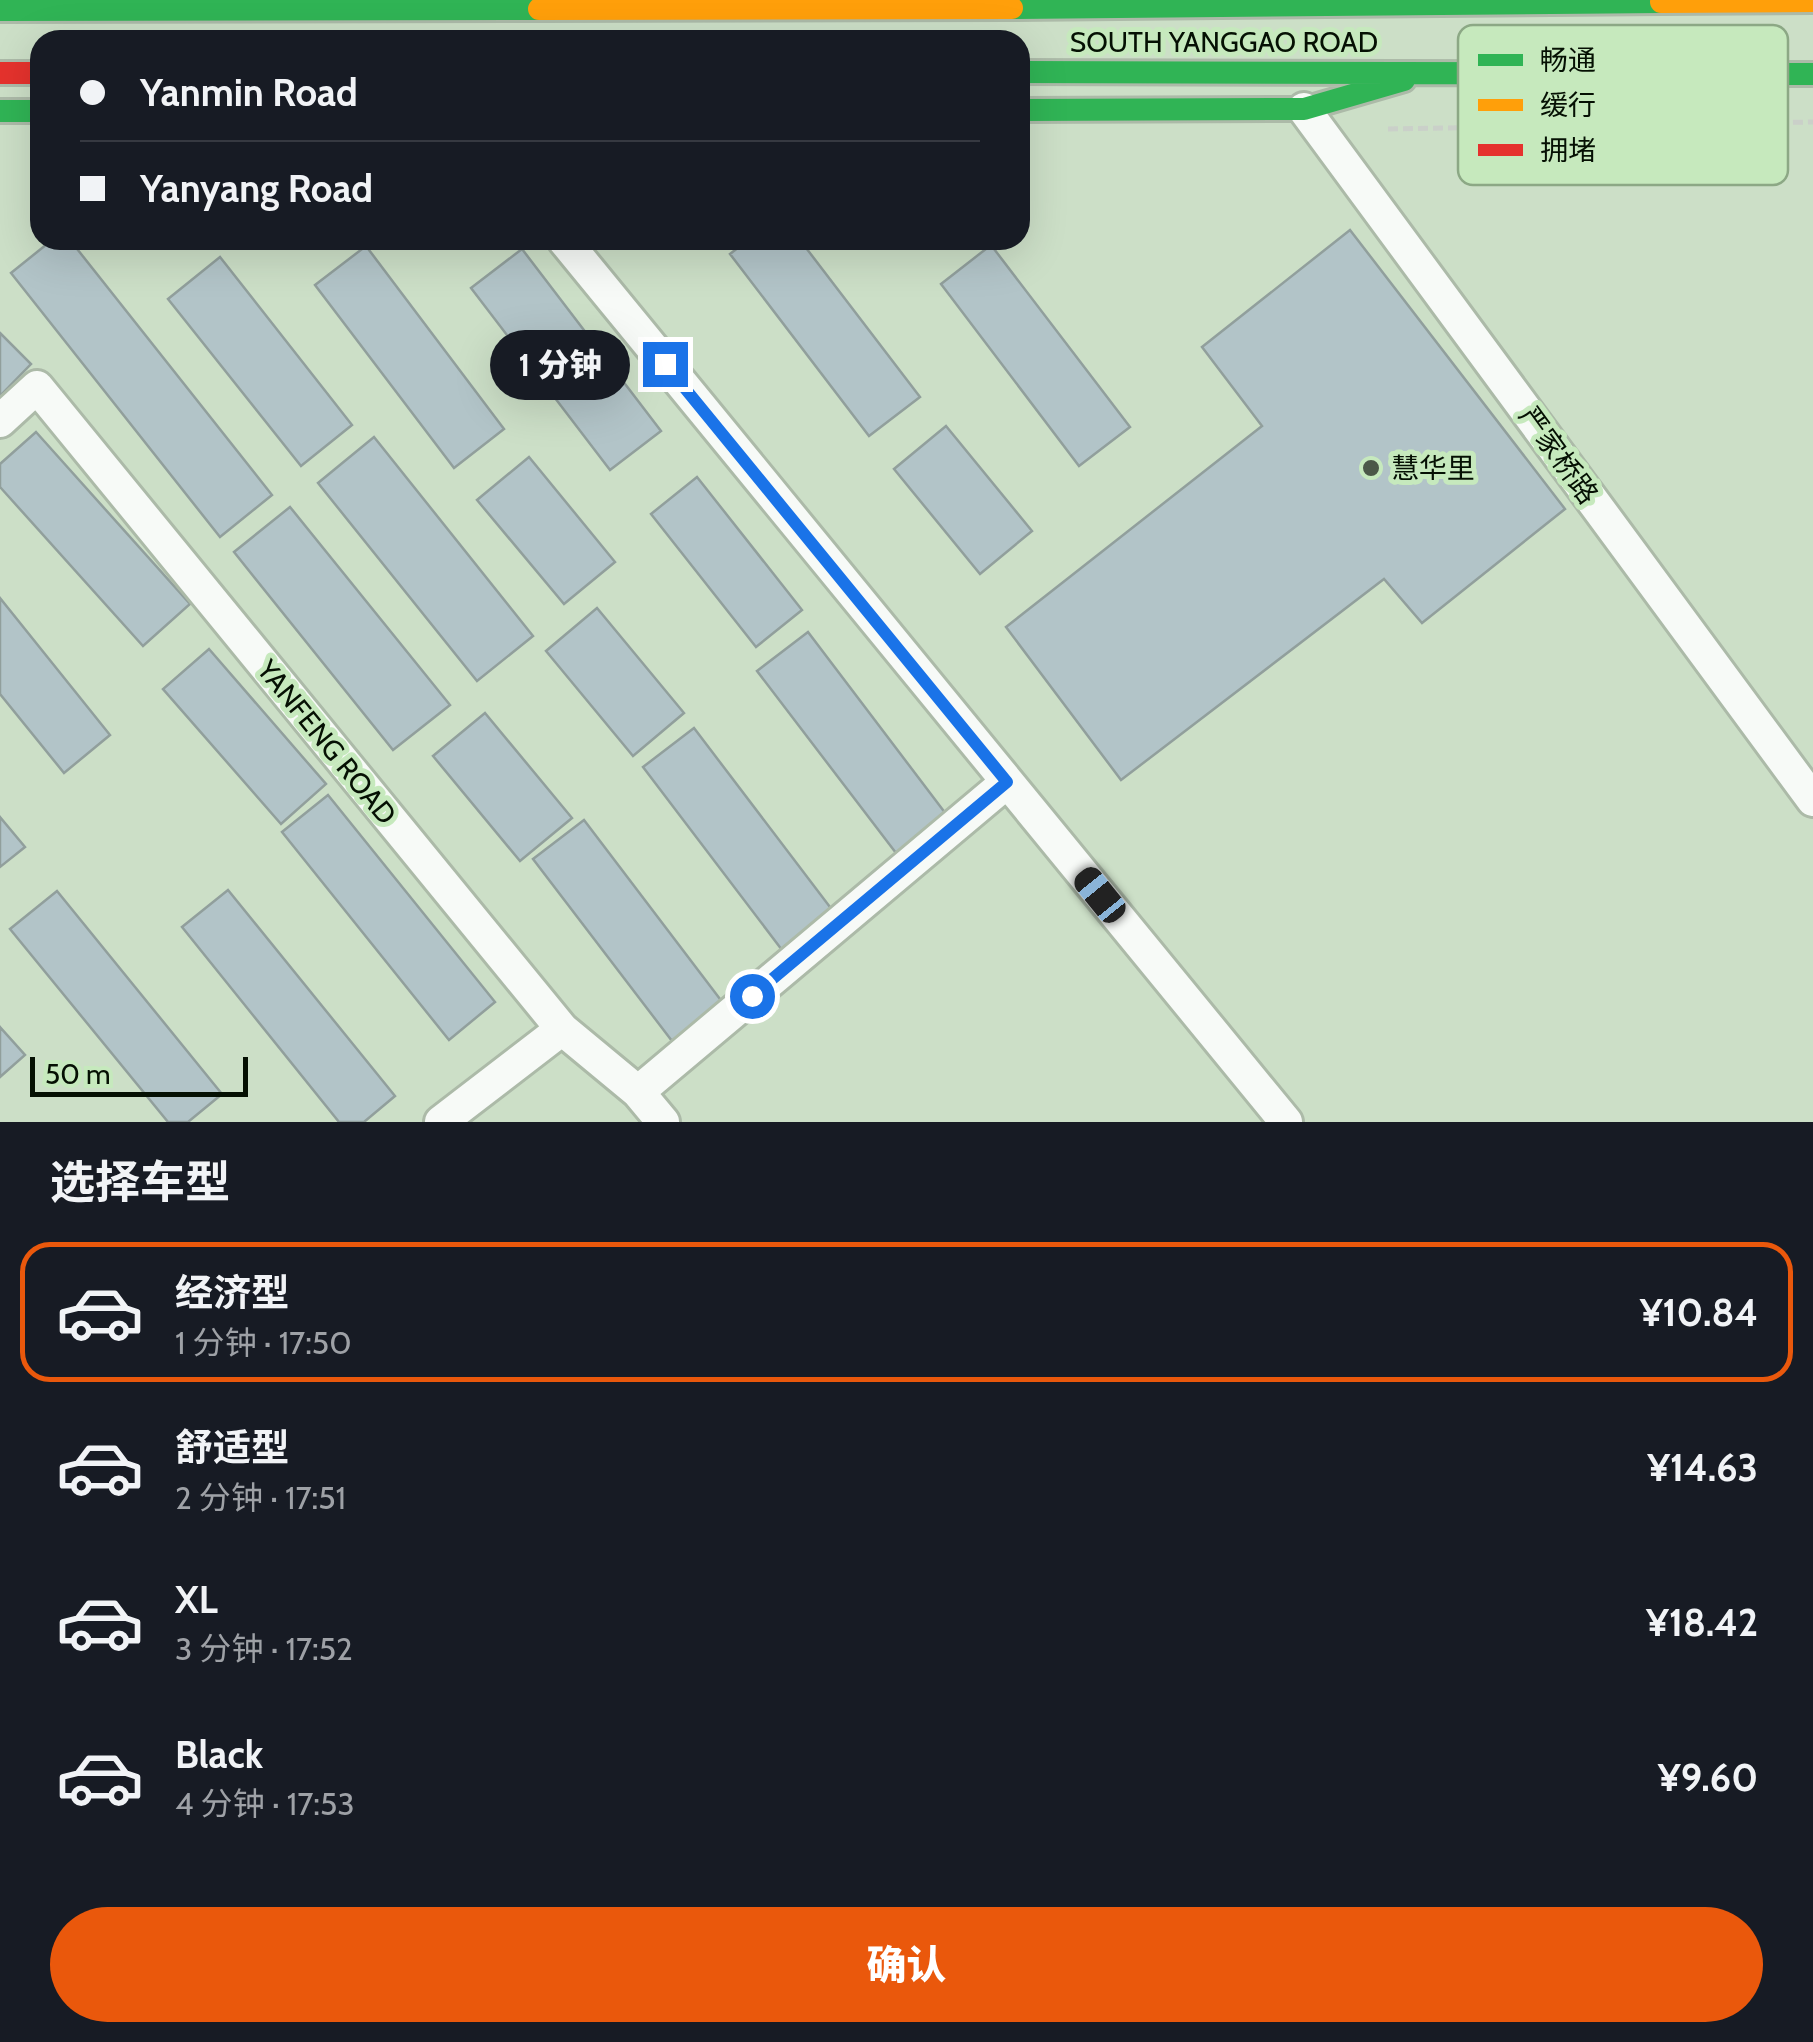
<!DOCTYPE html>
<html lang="zh">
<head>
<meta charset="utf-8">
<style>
  body { margin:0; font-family:Cabin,"Noto Sans SC",sans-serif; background:#20242c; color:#f1f3f6; height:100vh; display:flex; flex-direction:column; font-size:38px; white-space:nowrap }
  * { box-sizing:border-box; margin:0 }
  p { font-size:32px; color:#9ea1a6 }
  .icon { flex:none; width:55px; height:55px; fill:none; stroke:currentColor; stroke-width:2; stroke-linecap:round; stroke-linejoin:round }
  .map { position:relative; height:1122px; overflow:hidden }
  .panel { display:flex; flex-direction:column; background:#171b24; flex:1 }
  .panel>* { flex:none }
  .hud { position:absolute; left:30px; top:30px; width:1000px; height:220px; border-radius:30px; box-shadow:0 10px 40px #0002; display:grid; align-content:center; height:220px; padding:0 50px; background:#171b24 }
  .scale { position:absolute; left:30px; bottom:25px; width:218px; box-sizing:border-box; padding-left:10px; border:5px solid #051003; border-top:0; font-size:28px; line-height:35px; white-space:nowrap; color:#051003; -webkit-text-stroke:8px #c6e9bd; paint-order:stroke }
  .end { position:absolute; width:45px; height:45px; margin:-22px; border:12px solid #1a73e8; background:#fff; box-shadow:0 0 0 5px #fff }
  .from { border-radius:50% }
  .bubble { position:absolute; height:70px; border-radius:35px; background:#171b24; box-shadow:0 10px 40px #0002; font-size:32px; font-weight:800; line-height:70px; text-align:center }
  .car { position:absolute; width:30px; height:60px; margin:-30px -15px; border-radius:12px; box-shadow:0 0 8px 2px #0007; background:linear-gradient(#222 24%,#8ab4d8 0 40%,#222 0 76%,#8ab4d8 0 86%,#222 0) }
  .hud b { display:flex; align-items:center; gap:35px; height:95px; font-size:38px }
  .hud b+b { border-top:2px solid #363941 }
  .hud i { width:25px; height:25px; background:#f1f3f6 }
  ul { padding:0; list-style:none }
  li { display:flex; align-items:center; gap:30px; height:140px; margin:0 20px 15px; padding:0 30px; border:5px solid transparent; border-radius:30px }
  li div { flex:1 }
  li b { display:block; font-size:38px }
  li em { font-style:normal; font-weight:800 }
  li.active { border-color:#ea580c }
  li>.icon { width:90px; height:90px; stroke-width:1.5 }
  h2 { padding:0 50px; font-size:45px; line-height:120px }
  .cta { display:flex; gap:20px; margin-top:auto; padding:20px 50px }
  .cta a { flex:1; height:115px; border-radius:60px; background:#ea580c; color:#fff; font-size:40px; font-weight:800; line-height:115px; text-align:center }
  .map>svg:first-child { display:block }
  .building { fill:#b2c4c8; stroke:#919f9c; stroke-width:2.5 }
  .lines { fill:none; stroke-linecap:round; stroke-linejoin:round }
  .street-casing { stroke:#acbaa8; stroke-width:38 }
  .fast-casing { stroke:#acbaa8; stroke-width:28 }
  .slow-casing { stroke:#acbaa8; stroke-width:28 }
  .jam-casing { stroke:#acbaa8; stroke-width:28 }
  .path { stroke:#cad0c9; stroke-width:5; stroke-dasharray:10 5; stroke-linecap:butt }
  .street { stroke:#f7faf7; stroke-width:32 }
  .fast { stroke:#30b455; stroke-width:22 }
  .slow { stroke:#ff9f0a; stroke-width:22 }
  .jam { stroke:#e5322d; stroke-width:22 }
  .fast-bridge-casing { stroke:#acbaa8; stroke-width:28; stroke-linecap:butt }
  .slow-bridge-casing { stroke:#acbaa8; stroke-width:28; stroke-linecap:butt }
  .fast-bridge { stroke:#30b455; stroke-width:22 }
  .slow-bridge { stroke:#ff9f0a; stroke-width:22 }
  .route { stroke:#1a73e8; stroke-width:12 }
  .poi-dot { fill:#4b5848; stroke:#c6e9bd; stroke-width:4 }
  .labels { text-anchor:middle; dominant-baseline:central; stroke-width:10; stroke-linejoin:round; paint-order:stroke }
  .street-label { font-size:28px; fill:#051003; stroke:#c6e9bd }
  .poi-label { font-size:28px; fill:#051003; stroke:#c6e9bd; text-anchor:start }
  .key { fill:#c6e9bd; stroke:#8ca885; stroke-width:2.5 }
  .key-label { font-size:28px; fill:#051003 }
</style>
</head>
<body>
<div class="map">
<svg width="1813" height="1122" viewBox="0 0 1813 1122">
  <rect width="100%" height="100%" fill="#ccdfc7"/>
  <path class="building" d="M1350,230L1565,509L1422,623L1384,579L1121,780L1006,627L1262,426L1202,347Z
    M52,240H70L272,495L220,537L11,273Z
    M748,240H800L920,397L869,436L730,254Z
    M991,245L1130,427L1079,466L941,284Z
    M366,246L504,429L454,468L315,285Z
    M522,249L661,431L610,470L471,288Z
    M220,257L352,425L301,466L168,299Z
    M0,333L31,364L0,396Z
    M946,426L1032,531L980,574L894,469Z
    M36,432L190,604L143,646L0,487V464Z
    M374,437L533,636L477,681L318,483Z
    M529,457L615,562L564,604L477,500Z
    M697,477L802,610L756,647L651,514Z
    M290,507L450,705L393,750L234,552Z
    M0,598L110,735L64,773L0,694Z
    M597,608L684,713L633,756L546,651Z
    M808,632L946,814L896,853L757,671Z
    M209,649L326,784L281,824L163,689Z
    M485,713L572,818L520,861L433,756Z
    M694,728L833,911L782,950L643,767Z
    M328,795L495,1002L449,1040L282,832Z
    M0,817L25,847L0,867Z
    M584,820L723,1003L672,1041L533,859Z
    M228,890L395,1096L364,1122H339L182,927Z
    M57,891L222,1094L188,1122H168L10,929Z
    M0,1027L25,1055L0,1077Z"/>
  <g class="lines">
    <defs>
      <path id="street" d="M1304,109L1813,800
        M564,240L1286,1122
        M0,421L37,387L562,1029L638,1092L663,1122
        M638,1092L1007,782
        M441,1122L562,1029"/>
      <path id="fast" d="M1012,8L1661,2
        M1020,72L1813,74
        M1020,110L1304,109L1404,80
        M0,111H40"/>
      <path id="slow" d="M1661,2L1813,1"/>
      <path id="jam" d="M0,73H40"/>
    </defs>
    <use href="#street" class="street-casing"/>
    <use href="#fast" class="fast-casing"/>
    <use href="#slow" class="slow-casing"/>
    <use href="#jam" class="jam-casing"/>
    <path class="path" d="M1388,129L1813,122"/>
    <use href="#street" class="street"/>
    <use href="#fast" class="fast"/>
    <use href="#slow" class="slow"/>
    <use href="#jam" class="jam"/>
    <defs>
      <path id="fast-bridge" d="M0,10L539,9"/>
      <path id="slow-bridge" d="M539,9L1012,8"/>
    </defs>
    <use href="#fast-bridge" class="fast-bridge-casing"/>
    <use href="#slow-bridge" class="slow-bridge-casing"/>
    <use href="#fast-bridge" class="fast-bridge"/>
    <use href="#slow-bridge" class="slow-bridge"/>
  </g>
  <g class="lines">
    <path class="route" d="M665,364L1007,782L752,996"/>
  </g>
  <circle class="poi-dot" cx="1371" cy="468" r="10"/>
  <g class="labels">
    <g class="street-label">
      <text x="1224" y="42">SOUTH YANGGAO ROAD</text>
      <text transform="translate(1559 455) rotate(54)">严家桥路</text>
      <text transform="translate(327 742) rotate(51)">YANFENG ROAD</text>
    </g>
    <g class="poi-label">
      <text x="1391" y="468">慧华里</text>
    </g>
  </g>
  <rect x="1458" y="25" width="330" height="160" rx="15" class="key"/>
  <rect x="1478" y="54" width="45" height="12" fill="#30b455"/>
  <rect x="1478" y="99" width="45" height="12" fill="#ff9f0a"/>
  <rect x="1478" y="144" width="45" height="12" fill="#e5322d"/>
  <g class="key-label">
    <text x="1540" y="70">畅通</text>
    <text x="1540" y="115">缓行</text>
    <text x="1540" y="160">拥堵</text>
  </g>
</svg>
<div class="scale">50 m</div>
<i class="end from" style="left:752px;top:996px"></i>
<i class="end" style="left:665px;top:364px"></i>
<div class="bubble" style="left:490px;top:330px;width:140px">1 分钟</div>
<i class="car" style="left:1100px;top:895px;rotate:321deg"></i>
<div class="hud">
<b><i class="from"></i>Yanmin Road</b>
<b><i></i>Yanyang Road</b>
</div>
</div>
<section class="panel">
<h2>选择车型</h2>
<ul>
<li class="active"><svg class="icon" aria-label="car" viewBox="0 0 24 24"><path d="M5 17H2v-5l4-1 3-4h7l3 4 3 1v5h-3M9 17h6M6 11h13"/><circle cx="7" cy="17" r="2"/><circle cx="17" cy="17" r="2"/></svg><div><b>经济型</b><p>1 分钟 · 17:50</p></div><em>¥10.84</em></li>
<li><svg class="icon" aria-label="car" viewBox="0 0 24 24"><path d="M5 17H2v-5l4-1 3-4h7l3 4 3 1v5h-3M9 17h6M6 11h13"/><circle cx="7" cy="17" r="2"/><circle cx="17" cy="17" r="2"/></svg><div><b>舒适型</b><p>2 分钟 · 17:51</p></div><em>¥14.63</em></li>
<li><svg class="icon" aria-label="car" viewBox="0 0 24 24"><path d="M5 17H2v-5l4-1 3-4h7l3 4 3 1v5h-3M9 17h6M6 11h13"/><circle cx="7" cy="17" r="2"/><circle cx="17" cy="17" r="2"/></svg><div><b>XL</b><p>3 分钟 · 17:52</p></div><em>¥18.42</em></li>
<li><svg class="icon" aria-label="car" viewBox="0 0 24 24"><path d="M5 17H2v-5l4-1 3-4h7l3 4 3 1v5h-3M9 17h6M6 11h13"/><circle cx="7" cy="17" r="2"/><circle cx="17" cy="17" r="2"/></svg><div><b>Black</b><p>4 分钟 · 17:53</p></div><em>¥9.60</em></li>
</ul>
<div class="cta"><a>确认</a></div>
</section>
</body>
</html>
